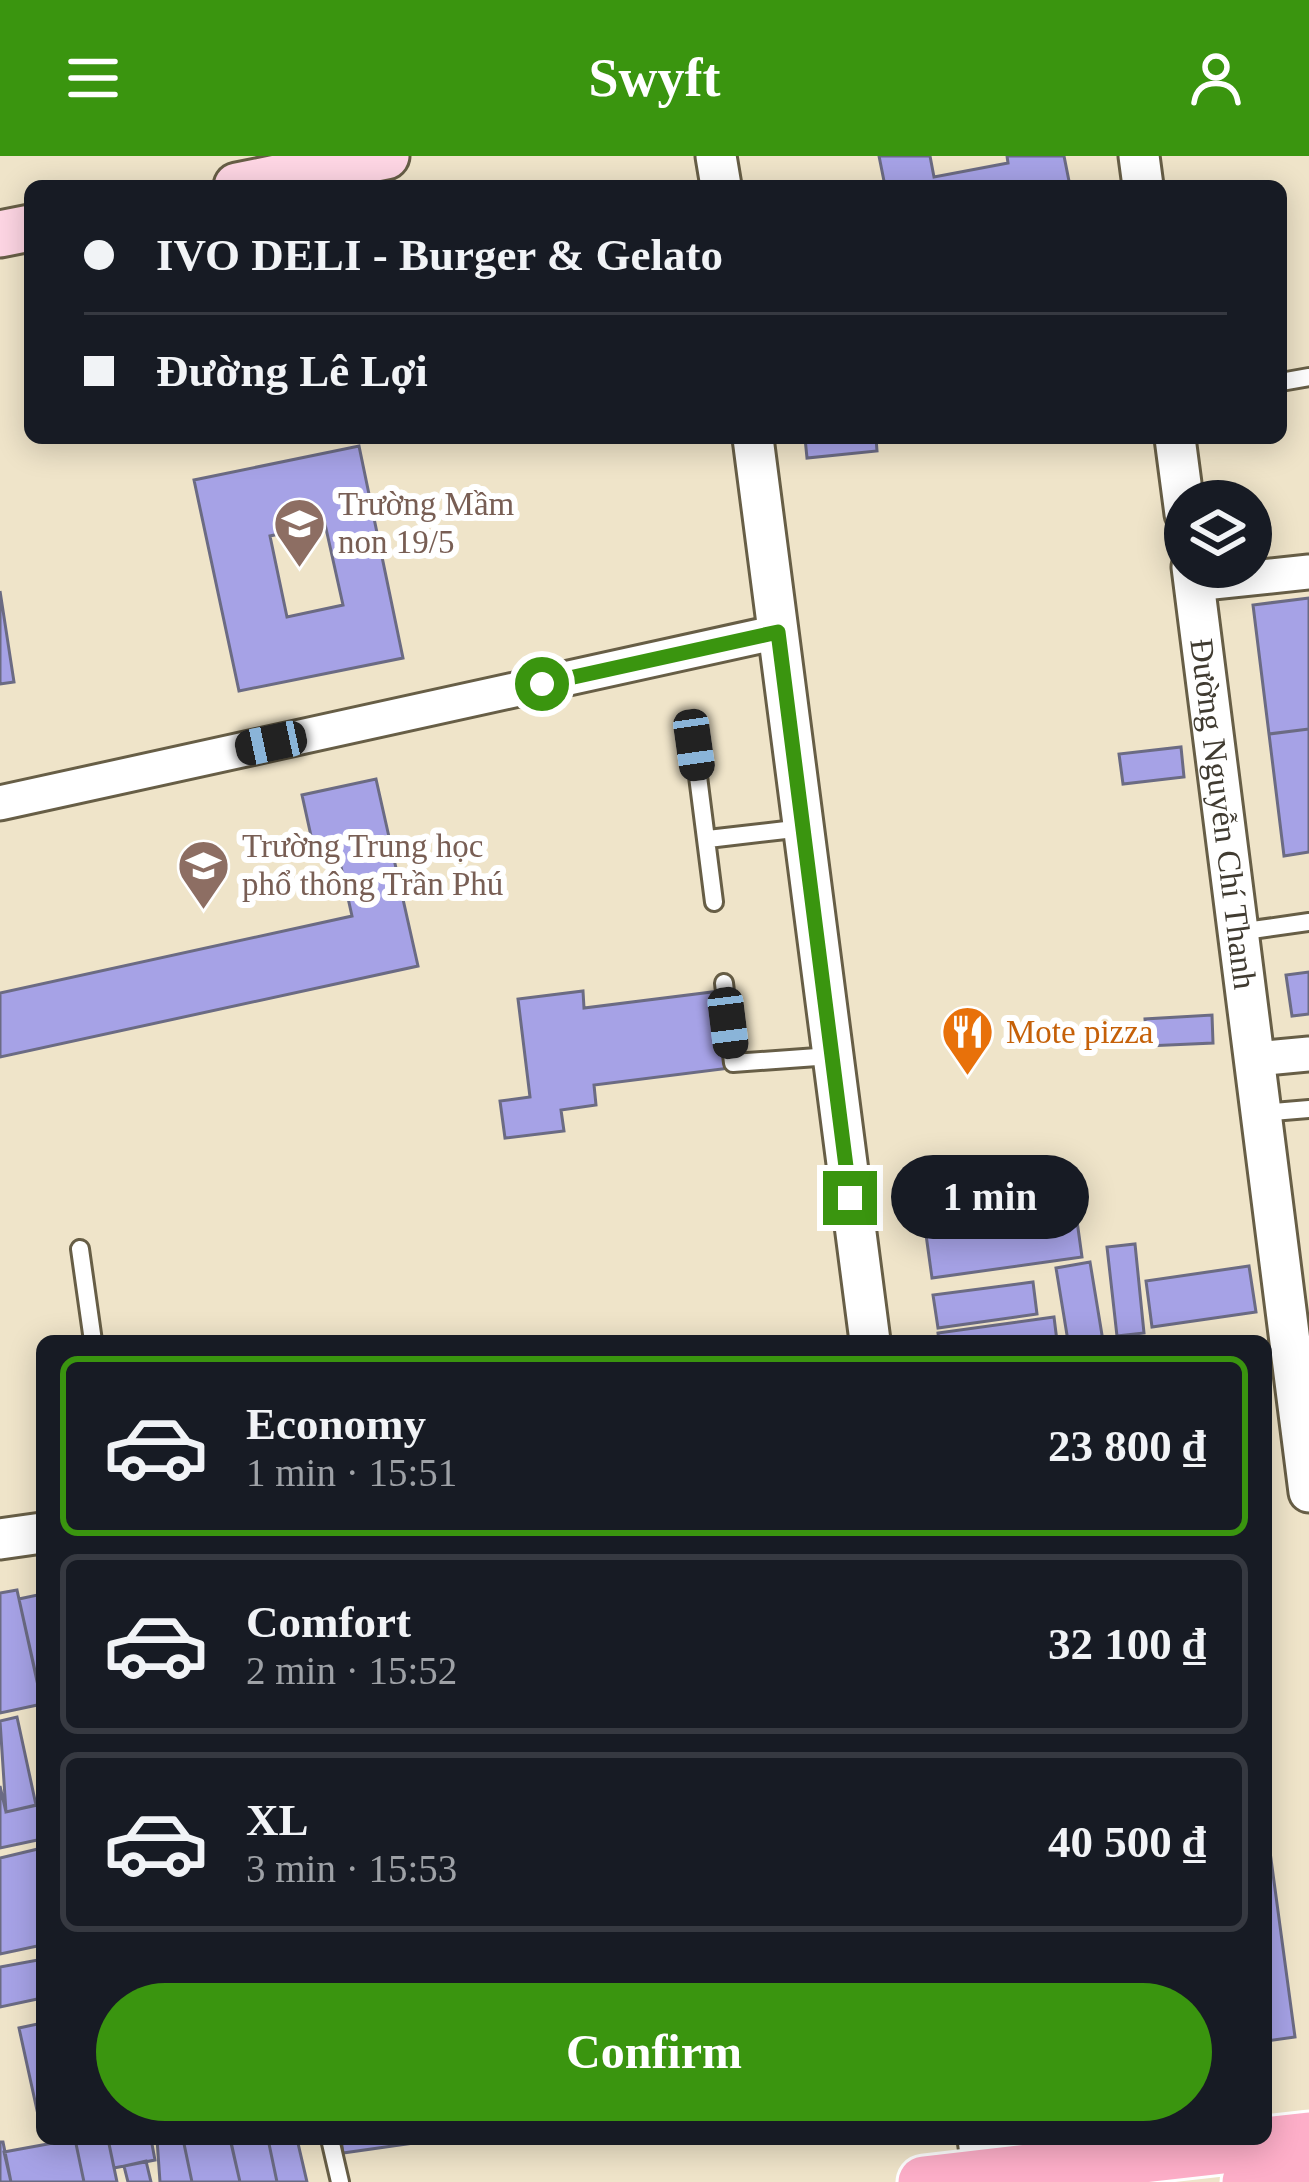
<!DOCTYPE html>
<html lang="en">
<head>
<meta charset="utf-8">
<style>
  body { margin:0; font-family:"Times New Roman",serif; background:#242831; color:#f1f3f6; height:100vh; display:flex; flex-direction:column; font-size:45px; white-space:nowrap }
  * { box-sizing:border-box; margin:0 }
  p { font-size:39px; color:#9ea1a6 }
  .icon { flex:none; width:66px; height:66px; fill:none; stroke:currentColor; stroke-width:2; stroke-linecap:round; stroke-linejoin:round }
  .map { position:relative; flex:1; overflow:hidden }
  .side { position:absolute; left:36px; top:1179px; width:1236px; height:810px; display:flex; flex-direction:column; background:#171b24; border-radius:18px; box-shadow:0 6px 30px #0003 }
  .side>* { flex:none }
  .banner { position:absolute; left:24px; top:24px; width:1263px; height:264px; border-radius:18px; box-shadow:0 6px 30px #0003; display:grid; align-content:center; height:264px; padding:0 60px; background:#171b24 }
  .buttons { position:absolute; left:1164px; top:324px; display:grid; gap:24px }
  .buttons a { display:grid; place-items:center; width:108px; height:108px; border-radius:50%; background:#171b24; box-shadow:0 6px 30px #0003; font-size:60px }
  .end { position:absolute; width:54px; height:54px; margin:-27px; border:15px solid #3a950f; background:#fff; box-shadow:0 0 0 6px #fff }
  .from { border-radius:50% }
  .bubble { position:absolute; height:84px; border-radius:42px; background:#171b24; box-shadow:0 6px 30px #0003; font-size:39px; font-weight:700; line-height:84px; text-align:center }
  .car { position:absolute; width:36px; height:72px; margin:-36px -18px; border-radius:15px; box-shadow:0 0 9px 3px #0007; background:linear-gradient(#222 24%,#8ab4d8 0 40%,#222 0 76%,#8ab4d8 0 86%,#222 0) }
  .banner b { display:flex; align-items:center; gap:42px; height:114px; font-size:45px }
  .banner b+b { border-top:3px solid #363941 }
  .banner i { width:30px; height:30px; background:#f1f3f6 }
  ul { padding:21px 0 0; list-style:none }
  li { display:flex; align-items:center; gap:36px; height:180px; margin:0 24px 18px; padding:0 36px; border:6px solid #363941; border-radius:18px }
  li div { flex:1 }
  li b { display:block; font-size:45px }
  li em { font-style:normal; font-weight:700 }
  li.on { border-color:#3a950f }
  li>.icon { width:108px; height:108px; stroke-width:1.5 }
  .action { display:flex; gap:24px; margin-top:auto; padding:24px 60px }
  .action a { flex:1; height:138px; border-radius:72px; background:#3a950f; color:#fff; font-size:48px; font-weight:700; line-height:138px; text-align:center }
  header { display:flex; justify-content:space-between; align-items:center; height:156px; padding:0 60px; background:#3a950f; color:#fff; font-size:54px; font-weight:700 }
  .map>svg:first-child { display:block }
  .building { fill:#a6a2e6; stroke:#6b6b83; stroke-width:3; fill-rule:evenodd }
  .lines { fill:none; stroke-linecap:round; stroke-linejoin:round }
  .service-casing { stroke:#675e46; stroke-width:22 }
  .minor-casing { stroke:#675e46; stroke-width:39 }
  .tertiary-casing { stroke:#675e46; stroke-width:45 }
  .secondary-casing { stroke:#675e46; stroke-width:51 }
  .primary-casing { stroke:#fff; stroke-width:57 }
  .service { stroke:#fff; stroke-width:16 }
  .minor { stroke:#fff; stroke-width:33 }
  .tertiary { stroke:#fff; stroke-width:39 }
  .secondary { stroke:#fed6e4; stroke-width:45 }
  .primary { stroke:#fdaec8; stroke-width:51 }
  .route { stroke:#3a950f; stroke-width:15 }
  .labels { text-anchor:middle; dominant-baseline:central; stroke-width:12; stroke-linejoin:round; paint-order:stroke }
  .education-label { font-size:33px; fill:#785e54; stroke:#fff; text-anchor:start }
  .street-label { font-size:33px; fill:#403b31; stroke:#fff }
  .food-label { font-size:33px; fill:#c56008; stroke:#fff; text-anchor:start }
</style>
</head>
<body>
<header><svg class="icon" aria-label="menu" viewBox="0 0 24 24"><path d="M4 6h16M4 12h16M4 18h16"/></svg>Swyft<svg class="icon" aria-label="person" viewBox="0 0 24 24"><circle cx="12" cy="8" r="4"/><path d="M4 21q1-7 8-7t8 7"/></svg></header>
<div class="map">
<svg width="1309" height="2026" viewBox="0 0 1309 2026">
  <rect width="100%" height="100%" fill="#efe4c9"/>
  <path class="building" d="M879,0H930L934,21L1008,7L1007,0H1064L1070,30H885Z
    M805,282H876L877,295L807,302Z
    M359,290L403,502L239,535L194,324ZM325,368L343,449L287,461L270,380Z
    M0,435L14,526L0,528Z
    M1309,442V573L1269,578L1253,449Z
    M1309,573V696L1284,700L1269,578Z
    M1181,591L1184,621L1123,628L1119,598Z
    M376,623L418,810L0,901V837L352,760L335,684L313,689L302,639Z
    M1309,816V858L1292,860L1286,819Z
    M583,835L584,852L720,835L730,912L594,929L596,949L561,954L564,975L505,982L500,945L530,941L518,843Z
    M1212,859L1213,887L1147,890L1145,863Z
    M1073,1036L1082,1101L932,1122L923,1057Z
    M1135,1088L1144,1177L1117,1180L1107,1091Z
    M1090,1106L1103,1185H1068L1056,1112Z
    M1249,1110L1256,1156L1152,1171L1146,1125Z
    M1033,1126L1037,1158L938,1172L933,1139Z
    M1054,1161L1057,1185H939L938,1177Z
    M17,1434L42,1548L0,1557V1437Z
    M42,1438V1546L19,1443Z
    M17,1561L36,1649L6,1656L0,1565Z
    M0,1630L6,1656L42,1648V1683L0,1692Z
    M1266,1666L1295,1881L1266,1885Z
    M38,1693L42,1789L0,1798V1702Z
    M38,1804L42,1842L0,1851V1811Z
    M42,1867V1977L19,1872Z
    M75,1983H108L117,2026H84Z
    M75,1983L84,2026H11L4,1996Z
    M108,1983H151L155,2004L114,2012Z
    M157,1983H183L192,2026H160Z
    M183,1983H230L240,2026H192Z
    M268,1983H297L307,2026H277Z
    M268,1983L277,2026H240L231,1986Z
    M341,1983H442L343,1997Z
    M0,1986H3L11,2026H0Z
    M146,2005L151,2026H128L124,2010Z"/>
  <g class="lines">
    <defs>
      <path id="service" d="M1281,226L1309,221
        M694,589L714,746
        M708,683L803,672
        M1238,776L1309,766
        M724,827L733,907L831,900
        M1262,957L1309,953
        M80,1093L93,1185
        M330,1983L340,2026"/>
      <path id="minor" d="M1194,428L1309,416
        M0,647L778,476
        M1256,903L1309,898"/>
      <g id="tertiary">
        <path d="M716,0L721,30"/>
        <path d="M1139,0L1143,30"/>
        <path d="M753,282L870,1185"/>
        <path d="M1175,282L1185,358"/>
        <path id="s1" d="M1192,411L1309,1336"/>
        <path d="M0,1383L42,1377"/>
        <path d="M978,1983L984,2026"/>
      </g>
      <path id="secondary" d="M237,30L386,0
        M0,78L30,72"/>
      <path id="primary" d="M924,2026L1309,1982
        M1248,2026L1309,2019"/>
    </defs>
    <use href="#service" class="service-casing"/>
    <use href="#minor" class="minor-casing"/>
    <use href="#tertiary" class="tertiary-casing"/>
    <use href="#secondary" class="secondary-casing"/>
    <use href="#primary" class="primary-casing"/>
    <use href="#service" class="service"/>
    <use href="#minor" class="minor"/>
    <use href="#tertiary" class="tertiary"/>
    <use href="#secondary" class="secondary"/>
    <use href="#primary" class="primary"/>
  </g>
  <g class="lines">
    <path class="route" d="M542,528L778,476L850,1042"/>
  </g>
  <defs>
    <symbol id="school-pin" viewBox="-11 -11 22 30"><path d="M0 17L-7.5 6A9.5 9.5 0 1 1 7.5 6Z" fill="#8d6e63" stroke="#fff"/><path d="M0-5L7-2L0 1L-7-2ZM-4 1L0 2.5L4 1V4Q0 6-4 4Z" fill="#fff"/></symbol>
    <symbol id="restaurant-pin" viewBox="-11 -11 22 30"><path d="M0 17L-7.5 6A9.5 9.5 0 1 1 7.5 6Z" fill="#e8710a" stroke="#fff"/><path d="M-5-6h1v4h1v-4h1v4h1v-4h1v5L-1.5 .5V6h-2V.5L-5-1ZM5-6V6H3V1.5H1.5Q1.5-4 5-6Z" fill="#fff"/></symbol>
  </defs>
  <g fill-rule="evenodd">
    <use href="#school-pin" x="270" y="338" width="59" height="81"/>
    <use href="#school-pin" x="174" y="680" width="59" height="81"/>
    <use href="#restaurant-pin" x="938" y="846" width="59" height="81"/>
  </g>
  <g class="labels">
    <g class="education-label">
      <text x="338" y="348">Trường Mầm<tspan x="338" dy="38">non 19/5</tspan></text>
      <text x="242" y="690">Trường Trung học<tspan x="242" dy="38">phổ thông Trần Phú</tspan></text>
    </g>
    <g class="street-label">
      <text stroke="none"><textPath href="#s1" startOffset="249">Đường Nguyễn Chí Thanh</textPath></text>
    </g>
    <g class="food-label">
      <text x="1006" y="876">Mote pizza</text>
    </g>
  </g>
</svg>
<div class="buttons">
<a><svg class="icon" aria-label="layers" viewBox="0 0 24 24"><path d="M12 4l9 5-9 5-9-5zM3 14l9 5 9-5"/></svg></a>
</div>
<i class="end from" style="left:542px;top:528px"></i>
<i class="end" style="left:850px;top:1042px"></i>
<div class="bubble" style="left:891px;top:999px;width:198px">1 min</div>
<i class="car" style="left:271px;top:587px;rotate:258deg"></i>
<i class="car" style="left:694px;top:589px;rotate:172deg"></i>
<i class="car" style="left:728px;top:867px;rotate:173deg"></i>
<div class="banner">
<b><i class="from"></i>IVO DELI - Burger &amp; Gelato</b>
<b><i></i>Đường Lê Lợi</b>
</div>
<section class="side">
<ul>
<li class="on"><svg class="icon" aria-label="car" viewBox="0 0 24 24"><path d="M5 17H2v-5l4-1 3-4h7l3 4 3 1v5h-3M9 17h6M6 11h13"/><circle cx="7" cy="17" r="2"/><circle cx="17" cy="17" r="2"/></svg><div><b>Economy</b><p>1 min · 15:51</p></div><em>23 800 ₫</em></li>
<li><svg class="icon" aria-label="car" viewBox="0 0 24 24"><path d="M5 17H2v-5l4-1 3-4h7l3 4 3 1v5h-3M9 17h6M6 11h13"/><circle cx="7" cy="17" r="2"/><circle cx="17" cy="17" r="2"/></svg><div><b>Comfort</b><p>2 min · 15:52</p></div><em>32 100 ₫</em></li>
<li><svg class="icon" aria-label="car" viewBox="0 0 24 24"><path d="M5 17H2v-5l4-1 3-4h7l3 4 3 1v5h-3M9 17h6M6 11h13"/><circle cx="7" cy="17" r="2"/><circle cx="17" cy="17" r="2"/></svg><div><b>XL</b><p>3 min · 15:53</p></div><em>40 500 ₫</em></li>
</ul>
<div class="action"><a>Confirm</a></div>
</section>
</div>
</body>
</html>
